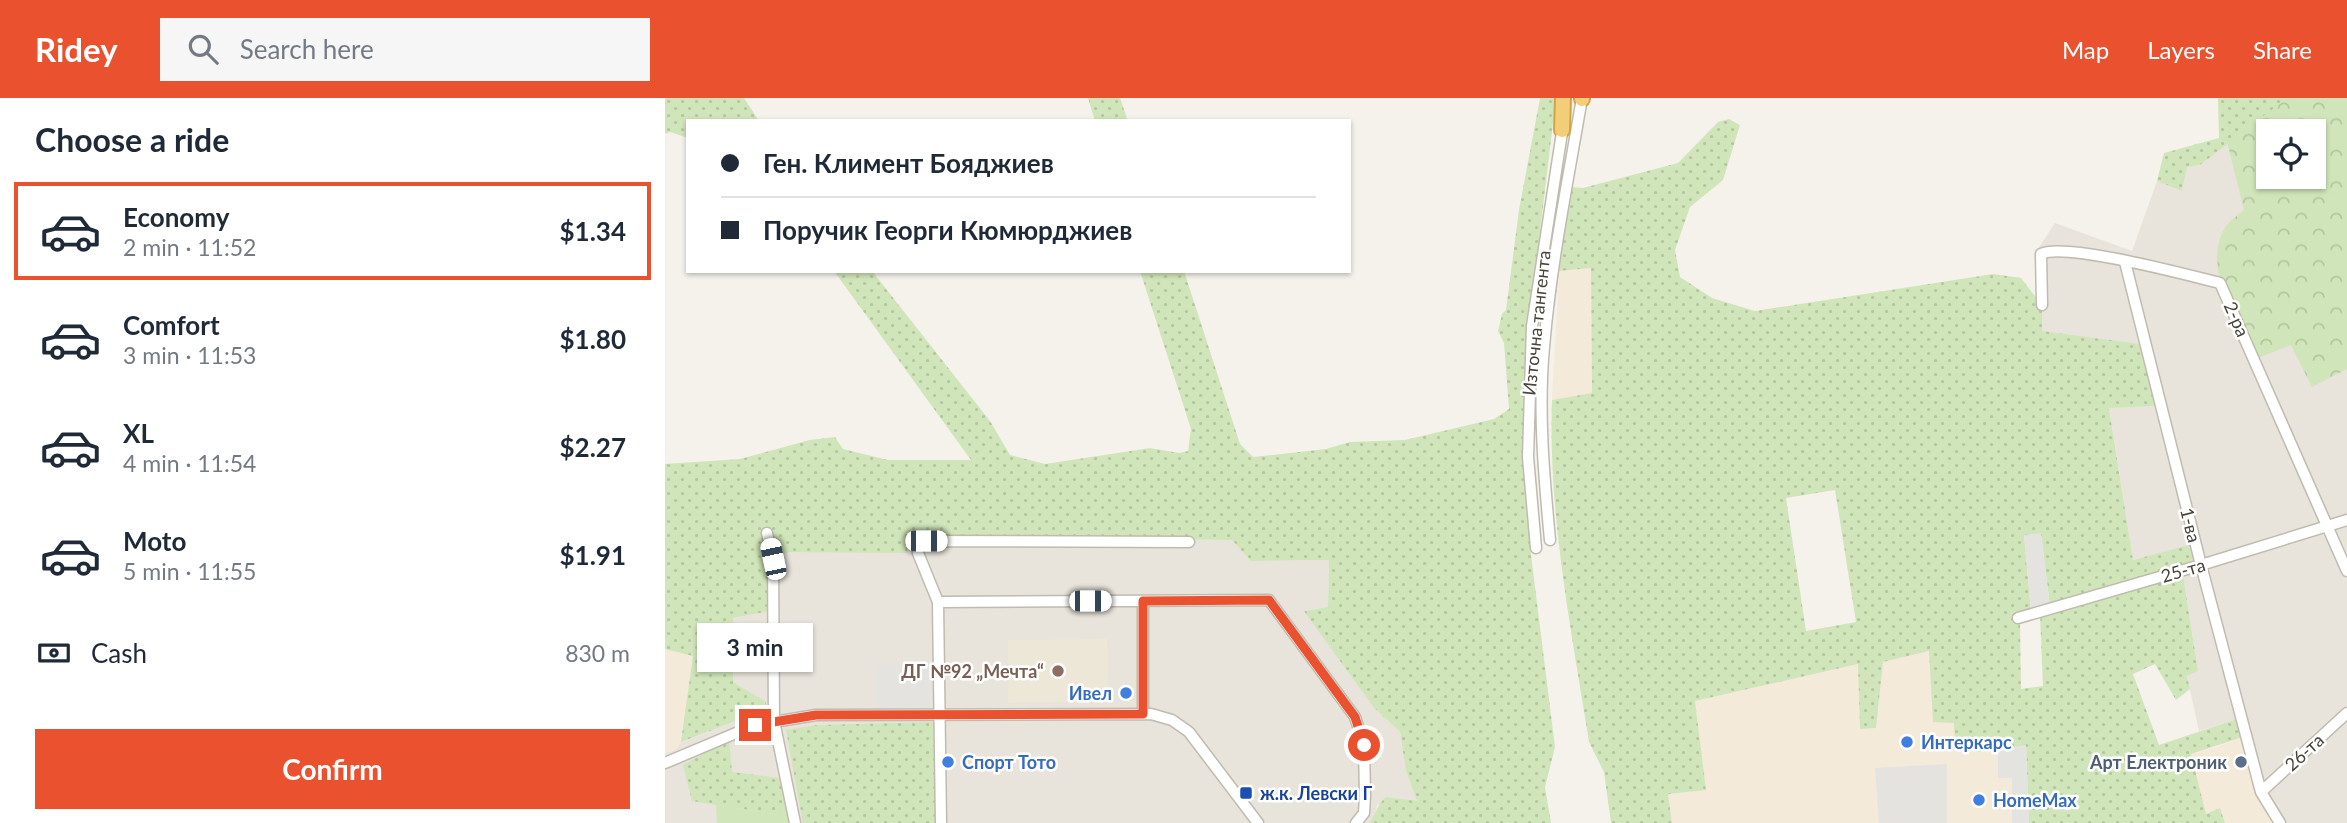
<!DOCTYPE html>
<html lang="en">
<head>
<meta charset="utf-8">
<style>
  body { margin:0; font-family:Lato,sans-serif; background:#f6f6f7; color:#1f2937; height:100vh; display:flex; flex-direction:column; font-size:26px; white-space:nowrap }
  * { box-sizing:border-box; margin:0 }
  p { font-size:23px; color:#747a83 }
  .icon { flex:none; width:38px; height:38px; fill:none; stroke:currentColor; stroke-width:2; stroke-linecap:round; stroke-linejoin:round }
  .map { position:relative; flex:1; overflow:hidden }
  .drawer { display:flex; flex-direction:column; background:#fff; width:665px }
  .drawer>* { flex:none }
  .banner { position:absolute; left:21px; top:21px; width:665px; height:154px; border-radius:0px; box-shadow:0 2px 5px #0004; display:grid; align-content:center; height:154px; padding:0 35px; background:#fff }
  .controls { position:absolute; left:1591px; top:21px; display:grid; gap:14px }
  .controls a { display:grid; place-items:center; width:70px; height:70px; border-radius:0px; background:#fff; box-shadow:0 2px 5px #0004; font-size:35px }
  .end { position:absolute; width:32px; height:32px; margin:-16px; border:9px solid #e9512f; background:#fff; box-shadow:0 0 0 4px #fff }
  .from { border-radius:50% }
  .bubble { position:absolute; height:49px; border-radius:0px; background:#fff; box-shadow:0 2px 5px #0004; font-size:23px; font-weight:700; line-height:49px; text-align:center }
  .car { position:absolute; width:21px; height:42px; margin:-21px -10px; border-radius:9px; box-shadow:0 0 5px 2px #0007; background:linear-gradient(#fff 24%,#345 0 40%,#fff 0 76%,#345 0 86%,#fff 0) }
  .banner b { display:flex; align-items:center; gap:24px; height:66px; font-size:26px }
  .banner b+b { border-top:2px solid #e0e1e3 }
  .banner i { width:18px; height:18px; background:#1f2937 }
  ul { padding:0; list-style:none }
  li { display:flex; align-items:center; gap:21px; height:98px; margin:0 14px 10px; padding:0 21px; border:4px solid transparent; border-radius:0px }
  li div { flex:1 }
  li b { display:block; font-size:26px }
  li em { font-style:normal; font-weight:700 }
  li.active { border-color:#e9512f }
  li>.icon { width:63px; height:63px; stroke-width:1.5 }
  h2 { padding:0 35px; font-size:32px; line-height:84px }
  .pay { display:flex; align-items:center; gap:18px; height:77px; padding:0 35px; font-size:26px }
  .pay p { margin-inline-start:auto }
  .cta { display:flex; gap:14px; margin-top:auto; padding:14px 35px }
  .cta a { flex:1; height:80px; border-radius:0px; background:#e9512f; color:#fff; font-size:28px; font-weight:700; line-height:80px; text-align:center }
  header { display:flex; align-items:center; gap:42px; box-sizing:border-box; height:98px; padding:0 35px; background:#e9512f; color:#fff }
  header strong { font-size:33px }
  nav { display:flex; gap:38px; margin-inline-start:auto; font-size:24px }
  .search { width:490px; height:63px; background:#f6f6f7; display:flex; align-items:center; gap:18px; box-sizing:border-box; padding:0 24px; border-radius:0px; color:#747a83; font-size:26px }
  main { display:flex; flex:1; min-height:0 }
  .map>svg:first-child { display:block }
  .residential { fill:#e8e4db; fill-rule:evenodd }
  .commercial { fill:#f4eada }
  .education { fill:#ede7d7 }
  .grass { fill:url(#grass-dots); fill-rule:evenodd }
  .park { fill:url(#park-crowns); fill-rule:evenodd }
  .garden { fill:#d0e5b9 }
  .parking { fill:#e4e3e0 }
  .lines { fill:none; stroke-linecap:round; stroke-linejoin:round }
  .minor-casing { stroke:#c0bbaf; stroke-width:13 }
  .highway-casing { stroke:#d2a449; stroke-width:18 }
  .minor { stroke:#fff; stroke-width:10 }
  .highway { stroke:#f3ce79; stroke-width:14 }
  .route { stroke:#e9512f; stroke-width:9 }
  .education-dot { fill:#8d6e63; stroke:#fff; stroke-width:2.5 }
  .shop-dot { fill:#3f7fe0; stroke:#fff; stroke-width:2.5 }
  .service-dot { fill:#5c6f8a; stroke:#fff; stroke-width:2.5 }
  .transit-dot { fill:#1a4fb4; stroke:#fff; stroke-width:2.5 }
  .labels { text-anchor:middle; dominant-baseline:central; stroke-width:5; stroke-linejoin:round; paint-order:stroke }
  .street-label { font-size:18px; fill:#49443a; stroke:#fff }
  .education-label { font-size:18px; font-weight:bold; fill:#785e54; stroke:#fff; text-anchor:end }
  .shop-label { font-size:18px; font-weight:bold; fill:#366cbe; stroke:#fff; text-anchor:start }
  .service-label { font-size:18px; font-weight:bold; fill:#4e5e75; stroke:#fff; text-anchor:end }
  .transit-label { font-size:18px; font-weight:bold; fill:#164399; stroke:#fff; text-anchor:start }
</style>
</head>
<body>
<header>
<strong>Ridey</strong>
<div class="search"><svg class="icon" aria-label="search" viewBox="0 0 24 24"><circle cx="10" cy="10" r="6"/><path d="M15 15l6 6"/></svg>Search here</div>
<nav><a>Map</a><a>Layers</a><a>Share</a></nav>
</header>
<main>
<section class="drawer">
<h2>Choose a ride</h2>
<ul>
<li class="active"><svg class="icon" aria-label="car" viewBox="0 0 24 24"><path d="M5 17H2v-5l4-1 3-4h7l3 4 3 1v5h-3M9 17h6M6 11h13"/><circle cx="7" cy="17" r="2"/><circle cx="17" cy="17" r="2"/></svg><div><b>Economy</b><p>2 min · 11:52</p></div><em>$1.34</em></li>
<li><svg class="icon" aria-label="car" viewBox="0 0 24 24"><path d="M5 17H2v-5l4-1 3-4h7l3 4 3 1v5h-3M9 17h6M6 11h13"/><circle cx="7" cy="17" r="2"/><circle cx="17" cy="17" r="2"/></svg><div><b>Comfort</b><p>3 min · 11:53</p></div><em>$1.80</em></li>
<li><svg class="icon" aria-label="car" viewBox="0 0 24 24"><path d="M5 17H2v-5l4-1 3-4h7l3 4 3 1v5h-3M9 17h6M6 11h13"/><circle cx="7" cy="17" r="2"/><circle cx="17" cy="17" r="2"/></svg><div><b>XL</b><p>4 min · 11:54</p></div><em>$2.27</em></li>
<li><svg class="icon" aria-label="car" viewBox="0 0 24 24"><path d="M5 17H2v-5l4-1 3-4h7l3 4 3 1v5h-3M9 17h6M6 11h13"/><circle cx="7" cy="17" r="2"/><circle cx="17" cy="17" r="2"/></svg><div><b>Moto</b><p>5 min · 11:55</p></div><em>$1.91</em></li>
</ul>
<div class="pay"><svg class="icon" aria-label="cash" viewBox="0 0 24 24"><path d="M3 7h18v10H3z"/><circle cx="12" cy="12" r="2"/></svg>Cash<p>830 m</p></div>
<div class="cta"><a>Confirm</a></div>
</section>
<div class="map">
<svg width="1682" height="725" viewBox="0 0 1682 725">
  <defs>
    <pattern id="grass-dots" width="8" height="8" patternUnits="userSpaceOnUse" patternTransform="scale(1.75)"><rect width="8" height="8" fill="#d0e5b9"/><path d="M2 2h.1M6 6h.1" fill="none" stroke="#b4c6a0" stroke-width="1.8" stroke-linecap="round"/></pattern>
    <pattern id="park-crowns" width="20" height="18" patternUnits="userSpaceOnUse" patternTransform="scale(1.75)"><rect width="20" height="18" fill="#d0e5b9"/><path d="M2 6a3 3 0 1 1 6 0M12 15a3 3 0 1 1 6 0" fill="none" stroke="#b4c6a0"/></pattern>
  </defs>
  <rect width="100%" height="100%" fill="#f5f2ec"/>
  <path class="residential" d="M1623,0H1682V725H1615L1596,694L1576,620L1534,633L1522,578L1533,573L1518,477L1535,473L1527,447L1468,462L1444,309L1490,308L1377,233L1372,152L1390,125L1467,153L1492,83L1517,92L1522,69L1535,67ZM1603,33H1648V79H1603Z
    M239,439L567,442L587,463L664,462L663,509L640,513L709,610L735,634L741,673L753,704L712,707L710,718L704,725H0V551L28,557L17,644L100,612V604L68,584V520L105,513L104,460L125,454H243Z"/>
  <path class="commercial" d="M926,170L927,295L887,302L894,173Z
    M0,551L28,557L16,644L12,651L0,656Z
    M1264,553L1289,625L1308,646L1361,647L1364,725H1007L1003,696L1040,692L1030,603L1194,566L1195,631L1210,630L1218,564Z
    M1578,639L1611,725H1560L1555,711L1541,717L1526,656L1552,649Z"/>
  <path class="education" d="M442,541L443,603L343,605V542Z"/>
  <path class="grass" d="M0,0H79L94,23H23V40L5,34L0,36Z
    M423,0H455L463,23H430Z
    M875,0H891L861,250L859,301L861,399L866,457L890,649L880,689L886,725H704C711,716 712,707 721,699L752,703L741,673L735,634L709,610L639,513L663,509L664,462L586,463L567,442L240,439L243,455L125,454L104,460L105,513L68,520V584L101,604L100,612L16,644L28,558L0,551V366L75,361L145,342L170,339L178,351L223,362H306L169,173H207L325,323L345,357L380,366L485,350L514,355L523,353L526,331L475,173H519L575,346L588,359L661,351L685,344L740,342L829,321L844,311L839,245L833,233L837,216L841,212L854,112Z
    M1553,0H1623L1535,67L1522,69L1517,93L1492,83L1499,55L1554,40Z
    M1064,21L1075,27L1058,82L1025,109L1010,152L1015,179L1047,200L1090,213L1328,176L1356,180L1377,207V233L1475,246L1490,308L1444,310L1468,462L1528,446L1536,467L1385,509L1376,436L1359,437L1366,513L1355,522L1356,591L1378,588L1375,517L1518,477L1533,573L1522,578L1525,591L1511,602L1490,566L1468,576L1494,647L1572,621L1578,639L1526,656L1541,716L1555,710L1560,725H1364L1361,648L1310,654L1308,646L1290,645L1289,625L1268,624L1264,553L1218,564L1211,630L1195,631L1193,566L1030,603L1041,692L1003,696L1007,725H946L939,674L924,644C906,530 883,417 887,302L927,295L926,170L894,173L890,209H886L907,89L918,90L1013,65L1053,24ZM1170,392L1191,524L1141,533L1121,400Z
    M268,624L271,725H138L121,632L152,627Z
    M64,642L67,674L115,680L124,712L114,717L27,703L18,667Z"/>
  <path class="park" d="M1623,0H1682V271L1647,289L1626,247L1590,261C1573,224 1534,166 1562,127C1566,121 1574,117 1579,112L1562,44ZM1603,33H1648V79H1603Z"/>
  <path class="garden" d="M51,707L114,717L124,712L127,725H52Z"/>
  <path class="parking" d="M1376,435L1385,508L1366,513L1359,437Z
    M266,565L267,608L263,611H213L212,566Z
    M1361,647L1364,725H1347V680H1333V651Z
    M1282,666V725H1214L1210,670Z"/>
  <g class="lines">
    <defs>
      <path id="minor" d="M1460,164L1536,467L1596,694L1615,725
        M1377,207L1376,156C1400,144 1522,177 1555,185L1682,473
        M102,435L108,462L109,623L130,725
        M885,442C879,378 873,313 879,249C886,165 903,83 917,0
        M871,450L863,359L867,228L898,28
        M478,503V616
        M273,504L604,502L690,619L699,647L700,698L699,715L691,725
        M1353,520L1536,467L1682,422
        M0,665L90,627L151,617L486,616L507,622L524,634L593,725
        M1596,694L1682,615
        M276,725L273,504L253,455V447L261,443L524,444"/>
      <path id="highway" d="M917,1V0
        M897,32L898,0"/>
    </defs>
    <use href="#minor" class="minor-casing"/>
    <use href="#highway" class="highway-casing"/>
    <use href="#minor" class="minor"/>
    <use href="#highway" class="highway"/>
  </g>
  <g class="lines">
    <path class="route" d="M90,627L151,617L478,616V503L604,502L690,619L699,647"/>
  </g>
  <circle class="education-dot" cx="393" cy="573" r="7"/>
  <g class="shop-dot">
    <circle cx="461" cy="595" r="7"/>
    <circle cx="1242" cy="644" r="7"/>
    <circle cx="283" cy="664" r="7"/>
    <circle cx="1314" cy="702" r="7"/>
  </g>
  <circle class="service-dot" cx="1576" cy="664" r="7"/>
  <rect class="transit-dot" x="574" y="688" width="14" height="14" rx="3.5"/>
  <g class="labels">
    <g class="street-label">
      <text transform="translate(1572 221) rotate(66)">2-ра</text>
      <text transform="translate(871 225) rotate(-84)">Източна тангента</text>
      <text transform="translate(1526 427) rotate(76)">1-ва</text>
      <text transform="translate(1518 472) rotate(-16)">25-та</text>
      <text transform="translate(1639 654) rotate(-42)">26-та</text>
    </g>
    <g class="education-label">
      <text x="379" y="573">ДГ №92 „Мечта“</text>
    </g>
    <g class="shop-label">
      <text x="447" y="595" text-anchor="end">Ивел</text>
      <text x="1256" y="644">Интеркарс</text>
      <text x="297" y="664">Спорт Тото</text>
      <text x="1328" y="702">HomeMax</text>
    </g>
    <g class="service-label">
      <text x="1562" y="664">Арт Електроник</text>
    </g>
    <g class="transit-label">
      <text x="595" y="695">ж.к. Левски Г</text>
    </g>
  </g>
</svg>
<div class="controls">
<a><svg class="icon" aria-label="locate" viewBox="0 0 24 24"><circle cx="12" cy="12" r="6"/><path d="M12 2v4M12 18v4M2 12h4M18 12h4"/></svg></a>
</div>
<i class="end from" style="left:699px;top:647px"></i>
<i class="end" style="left:90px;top:627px"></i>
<div class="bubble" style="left:32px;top:525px;width:116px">3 min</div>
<i class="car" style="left:261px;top:443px;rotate:90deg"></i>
<i class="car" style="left:108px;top:461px;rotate:348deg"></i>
<i class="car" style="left:425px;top:503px;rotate:90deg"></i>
<div class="banner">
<b><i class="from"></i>Ген. Климент Бояджиев</b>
<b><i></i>Поручик Георги Кюмюрджиев</b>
</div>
</div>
</main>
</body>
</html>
